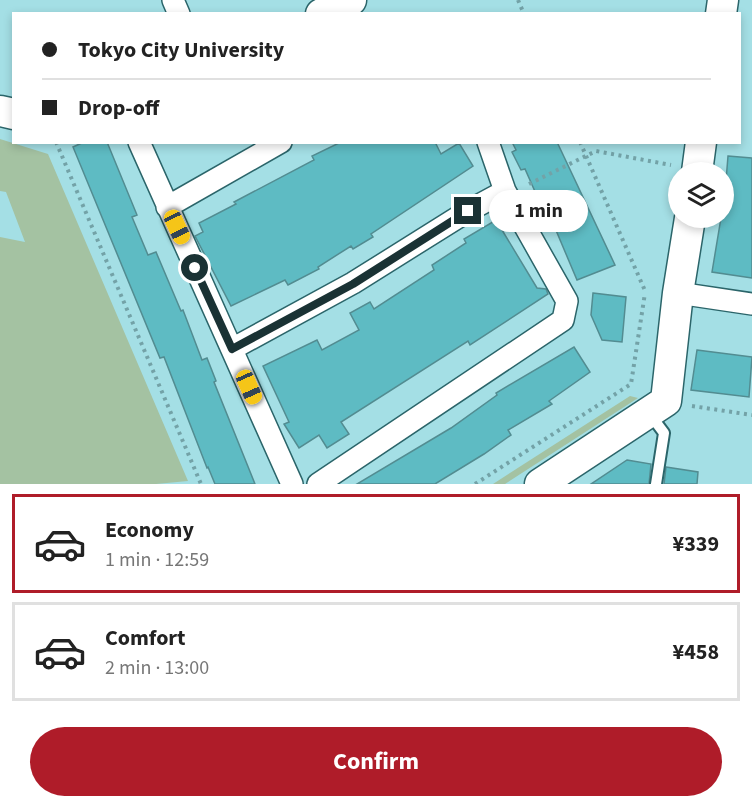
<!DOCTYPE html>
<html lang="en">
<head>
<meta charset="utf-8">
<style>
  body { margin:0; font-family:"Source Sans 3",sans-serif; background:#f6f6f6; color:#222; height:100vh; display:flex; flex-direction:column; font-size:22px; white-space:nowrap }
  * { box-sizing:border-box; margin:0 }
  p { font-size:20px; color:#767676 }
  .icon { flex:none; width:33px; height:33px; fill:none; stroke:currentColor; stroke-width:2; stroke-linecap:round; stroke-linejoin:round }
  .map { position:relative; height:484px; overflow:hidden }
  .details { display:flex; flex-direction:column; background:#fff; flex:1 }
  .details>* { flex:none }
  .banner { position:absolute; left:12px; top:12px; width:729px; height:132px; border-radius:0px; box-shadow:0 3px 9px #0003; display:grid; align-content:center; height:132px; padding:0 30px; background:#fff }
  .fabs { position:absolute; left:668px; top:162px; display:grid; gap:12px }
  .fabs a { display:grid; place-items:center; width:66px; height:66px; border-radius:50%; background:#fff; box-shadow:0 3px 9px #0003; font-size:30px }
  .end { position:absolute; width:27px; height:27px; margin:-14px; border:8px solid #1a3234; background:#fff; box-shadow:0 0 0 3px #fff }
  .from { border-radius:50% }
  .bubble { position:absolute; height:42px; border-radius:21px; background:#fff; box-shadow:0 3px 9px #0003; font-size:20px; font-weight:700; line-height:42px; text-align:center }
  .car { position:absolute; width:18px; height:36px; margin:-18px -9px; border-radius:8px; box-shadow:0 0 4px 2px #0007; background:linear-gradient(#f5c518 24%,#345 0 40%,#f5c518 0 76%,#345 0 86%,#f5c518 0) }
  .banner b { display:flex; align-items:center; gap:21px; height:57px; font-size:22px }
  .banner b+b { border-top:2px solid #e0e0e0 }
  .banner i { width:15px; height:15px; background:#222 }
  ul { padding:10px 0 0; list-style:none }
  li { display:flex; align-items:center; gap:18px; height:99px; margin:0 12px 9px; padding:0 18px; border:3px solid #e0e0e0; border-radius:0px }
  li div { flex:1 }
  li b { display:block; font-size:22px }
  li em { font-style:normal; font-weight:700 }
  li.active { border-color:#af1c29 }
  li>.icon { width:54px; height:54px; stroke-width:1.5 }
  .primary-button { display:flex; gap:12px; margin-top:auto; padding:12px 30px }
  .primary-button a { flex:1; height:69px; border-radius:36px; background:#af1c29; color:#fff; font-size:24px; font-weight:700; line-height:69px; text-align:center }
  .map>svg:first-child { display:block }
  .green { fill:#a4c2a2 }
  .building { fill:#5ebbc3; stroke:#528c91; stroke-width:1.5 }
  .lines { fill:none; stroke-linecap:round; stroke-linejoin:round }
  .lane-casing { stroke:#2b656a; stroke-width:14 }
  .street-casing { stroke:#2b656a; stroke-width:24 }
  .secondary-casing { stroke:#2b656a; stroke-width:33 }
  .path { stroke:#73a2a7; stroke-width:4; stroke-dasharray:3 4.5; stroke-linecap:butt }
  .lane { stroke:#fff; stroke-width:10 }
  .street { stroke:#fff; stroke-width:21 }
  .secondary { stroke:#fff; stroke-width:30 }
  .route { stroke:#1a3234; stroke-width:8 }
</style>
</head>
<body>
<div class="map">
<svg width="752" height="484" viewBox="0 0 752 484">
  <rect width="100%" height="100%" fill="#a4dfe5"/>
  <path class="green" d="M0,139L48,154L188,481L156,484H0V237L25,242L6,192L0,191Z
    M630,396L638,398L505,484H493Z"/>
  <path class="building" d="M84,142H107L137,215L132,217L148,255L156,252L181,311L183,310L202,360L207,358L216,381L214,382L255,484H215L208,467L207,468L164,357L160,358L73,147Z
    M341,142H435L441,154L459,143L473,166L371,234L373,237L353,249L351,246L318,267L319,269L288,285L285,280L231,306L195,236L203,232L199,223L236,204L234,202L314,160L312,156Z
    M512,142H557L615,265L577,280L555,228L552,230L525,169L521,170L512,152L516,150Z
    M728,156L752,158V278L712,272L721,218H723Z
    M496,220L537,288L546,289L548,294L470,345L468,341L341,422L349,434L327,448L319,435L299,448L284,424L289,422L263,366L317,340L322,350L359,330L350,313L370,302L374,309L434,270L432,265L466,243L464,239Z
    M593,293L626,297L622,342L602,340L591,315Z
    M574,347L590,372L549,401L552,404L508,430L511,435L484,454L435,484H357L451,428L497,395L496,393Z
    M697,350L752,357L749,397L691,390Z
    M627,460L651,464L649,484H591Z
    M666,467L698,472L697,484H664Z"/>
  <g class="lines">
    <defs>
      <path id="lane" d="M649,413L664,433L656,484"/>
      <path id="street" d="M173,0L179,14
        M139,142L292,484
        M167,207L281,142
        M678,293L752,304
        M232,349L353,283L468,211L505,191
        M318,484L563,320L567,301L505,191L488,142"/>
      <path id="secondary" d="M321,14L351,0
        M721,14L723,0
        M0,111L14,114
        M697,172L701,142
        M540,484L666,401L678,293L690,218"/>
    </defs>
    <use href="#lane" class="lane-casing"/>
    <use href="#street" class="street-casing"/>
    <use href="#secondary" class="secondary-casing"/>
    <path class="path" d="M518,0L524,14
      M56,142L201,484
      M580,142L646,293
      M529,184L596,151L671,165
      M692,406L752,415
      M475,484L631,384L645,293"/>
    <use href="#lane" class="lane"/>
    <use href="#street" class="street"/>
    <use href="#secondary" class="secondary"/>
  </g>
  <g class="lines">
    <path class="route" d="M195,268L232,349L353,284L468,211"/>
  </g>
</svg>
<div class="fabs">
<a><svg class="icon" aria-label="layers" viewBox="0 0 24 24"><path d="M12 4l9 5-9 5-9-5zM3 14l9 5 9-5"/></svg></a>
</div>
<i class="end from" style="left:195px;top:268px"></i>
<i class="end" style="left:468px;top:211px"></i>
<div class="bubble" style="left:489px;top:190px;width:99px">1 min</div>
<i class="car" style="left:177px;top:227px;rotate:155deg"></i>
<i class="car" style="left:249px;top:387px;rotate:156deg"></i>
<div class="banner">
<b><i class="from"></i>Tokyo City University</b>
<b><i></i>Drop-off</b>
</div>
</div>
<section class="details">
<ul>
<li class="active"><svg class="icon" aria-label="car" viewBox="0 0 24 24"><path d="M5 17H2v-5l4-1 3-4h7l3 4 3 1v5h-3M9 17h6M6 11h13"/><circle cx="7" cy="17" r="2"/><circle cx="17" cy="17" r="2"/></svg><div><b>Economy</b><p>1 min · 12:59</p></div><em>¥339</em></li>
<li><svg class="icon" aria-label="car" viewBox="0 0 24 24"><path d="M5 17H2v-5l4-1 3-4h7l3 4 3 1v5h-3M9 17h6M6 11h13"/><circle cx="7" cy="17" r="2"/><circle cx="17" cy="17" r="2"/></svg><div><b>Comfort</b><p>2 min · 13:00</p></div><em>¥458</em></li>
</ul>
<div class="primary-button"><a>Confirm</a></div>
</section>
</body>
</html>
